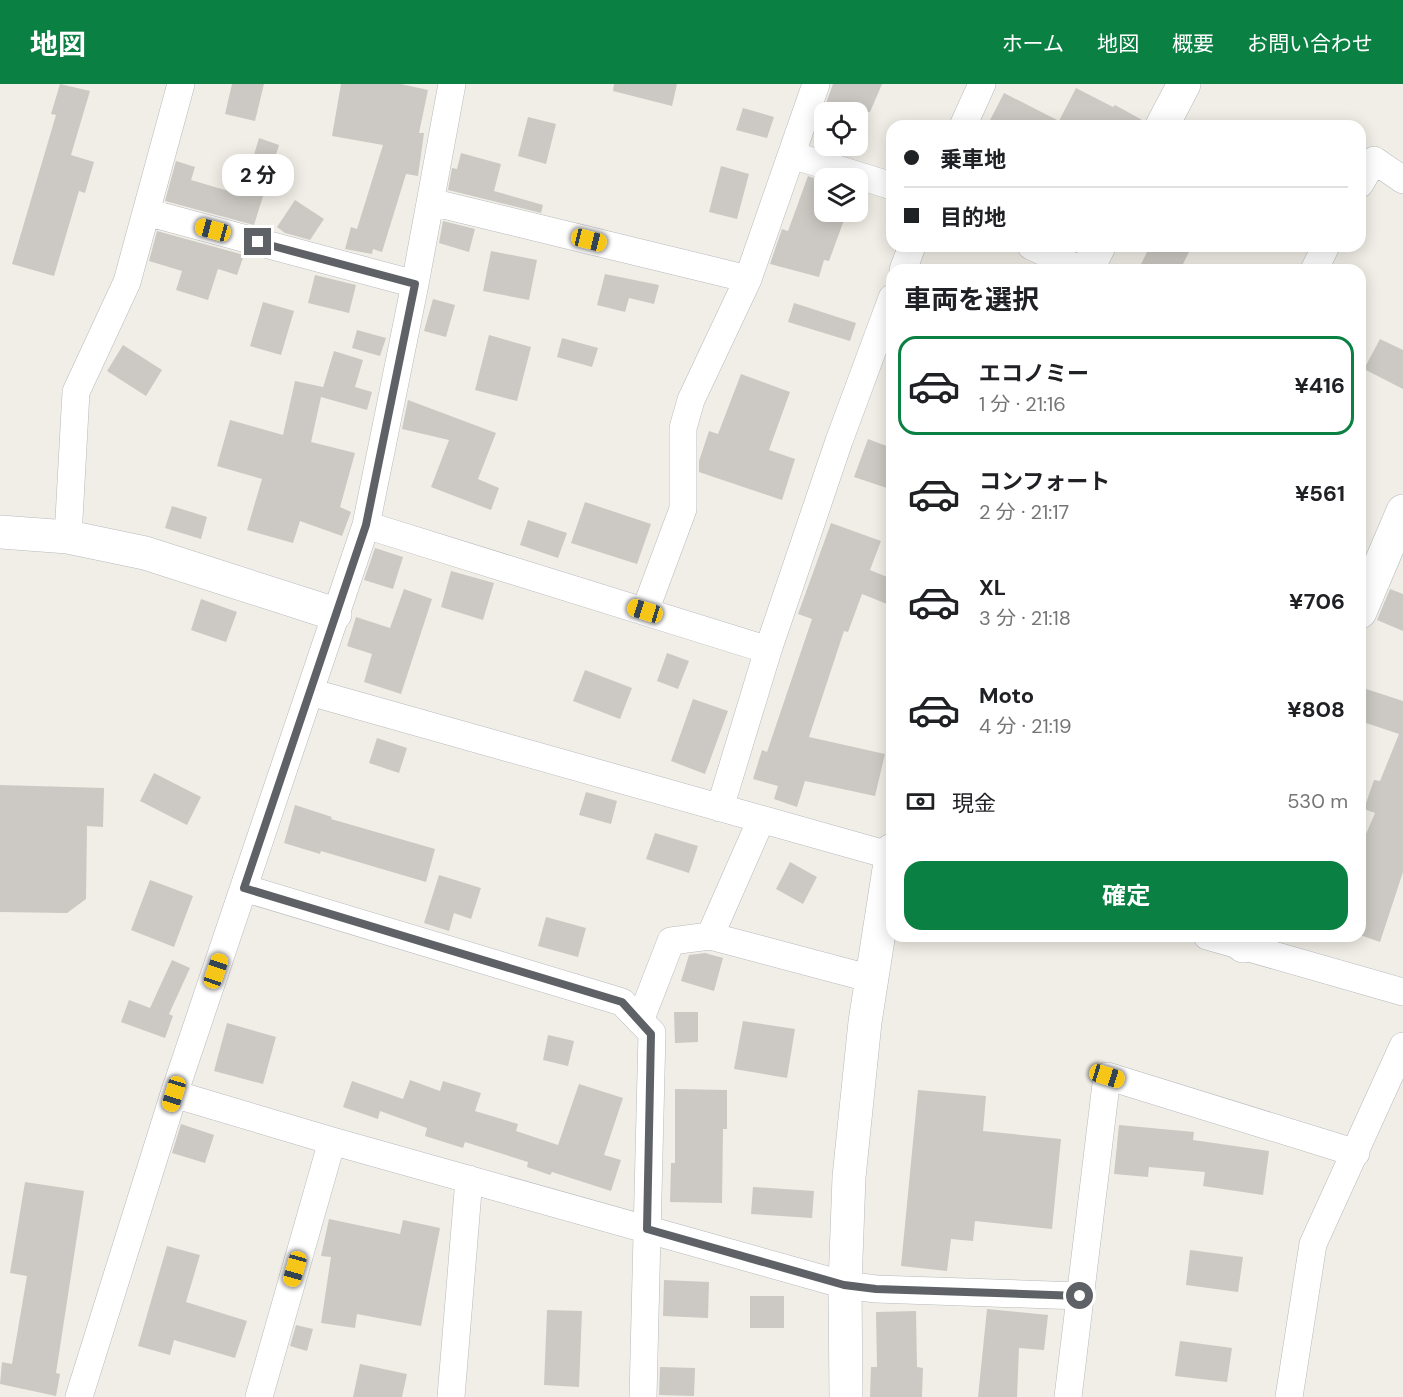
<!DOCTYPE html>
<html lang="ja">
<head>
<meta charset="utf-8">
<style>
  body { margin:0; font-family:"DM Sans","Noto Sans JP",sans-serif; background:#f6f6f6; color:#202124; height:100vh; display:flex; flex-direction:column; font-size:22px; white-space:nowrap }
  * { box-sizing:border-box; margin:0 }
  p { font-size:20px; color:#757577 }
  .icon { flex:none; width:33px; height:33px; fill:none; stroke:currentColor; stroke-width:2; stroke-linecap:round; stroke-linejoin:round }
  .map { position:relative; flex:1; overflow:hidden }
  .side { position:absolute; left:886px; top:180px; width:480px; height:678px; display:flex; flex-direction:column; background:#fff; border-radius:18px; box-shadow:0 3px 15px #0003 }
  .side>* { flex:none }
  .guide { position:absolute; left:886px; top:36px; width:480px; height:132px; border-radius:18px; box-shadow:0 3px 15px #0003; display:grid; align-content:center; height:132px; padding:0 18px; background:#fff }
  .buttons { position:absolute; left:814px; top:18px; display:grid; gap:12px }
  .buttons a { display:grid; place-items:center; width:54px; height:54px; border-radius:12px; background:#fff; box-shadow:0 3px 15px #0003; font-size:30px }
  .end { position:absolute; width:27px; height:27px; margin:-14px; border:8px solid #5e6267; background:#fff; box-shadow:0 0 0 3px #fff }
  .from { border-radius:50% }
  .bubble { position:absolute; height:42px; border-radius:18px; background:#fff; box-shadow:0 3px 15px #0003; font-size:20px; font-weight:700; line-height:42px; text-align:center }
  .car { position:absolute; width:18px; height:36px; margin:-18px -9px; border-radius:8px; box-shadow:0 0 4px 2px #0007; background:linear-gradient(#f5c518 24%,#345 0 40%,#f5c518 0 76%,#345 0 86%,#f5c518 0) }
  .guide b { display:flex; align-items:center; gap:21px; height:57px; font-size:22px }
  .guide b+b { border-top:2px solid #e0e0e0 }
  .guide i { width:15px; height:15px; background:#202124 }
  ul { padding:0; list-style:none }
  li { display:flex; align-items:center; gap:18px; height:99px; margin:0 12px 9px; padding:0 6px; border:3px solid transparent; border-radius:18px }
  li div { flex:1 }
  li b { display:block; font-size:22px }
  li em { font-style:normal; font-weight:700 }
  li.current { border-color:#0b8043 }
  li>.icon { width:54px; height:54px; stroke-width:1.5 }
  h2 { padding:0 18px; font-size:27px; line-height:72px }
  .pay { display:flex; align-items:center; gap:15px; height:66px; padding:0 18px; font-size:22px }
  .pay p { margin-inline-start:auto }
  .action { display:flex; gap:12px; margin-top:auto; padding:12px 18px }
  .action a { flex:1; height:69px; border-radius:18px; background:#0b8043; color:#fff; font-size:24px; font-weight:700; line-height:69px; text-align:center }
  header { display:flex; align-items:center; gap:36px; box-sizing:border-box; height:84px; padding:0 30px; background:#0b8043; color:#fff }
  header strong { font-size:28px }
  nav { display:flex; gap:33px; margin-inline-start:auto; font-size:21px }
  .map>svg:first-child { display:block }
  .building { fill:#ccc9c4 }
  .lines { fill:none; stroke-linecap:round; stroke-linejoin:round }
  .minor-casing { stroke:#b7b9bd; stroke-width:28 }
  .tertiary-casing { stroke:#b7b9bd; stroke-width:34 }
  .minor { stroke:#fff; stroke-width:27 }
  .tertiary { stroke:#fff; stroke-width:33 }
  .route { stroke:#5e6267; stroke-width:8 }
</style>
</head>
<body>
<header>
<strong>地図</strong>
<nav><a>ホーム</a><a>地図</a><a>概要</a><a>お問い合わせ</a></nav>
</header>
<div class="map">
<svg width="1403" height="1313" viewBox="0 0 1403 1313">
  <rect width="100%" height="100%" fill="#f0eee6"/>
  <path class="building" d="M60,0L90,7L71,71L94,78L85,109L79,107L54,192L12,180L56,31L51,30Z
    M232,0H264L255,37L225,30Z
    M341,0H401L428,6L419,49H424L418,92L406,90L382,168L373,165L372,170L345,165L351,143L357,145L383,61L332,52Z
    M614,0H677L672,22L613,7Z
    M833,0H882L870,28H840L825,22Z
    M1076,4L1113,23L1115,21L1144,37L1143,42H987L1004,9L1059,37Z
    M743,24L774,33L767,54L736,46Z
    M528,33L556,40L546,80L518,72Z
    M259,54L279,61L254,141L165,117L176,77L195,83L191,96L242,111Z
    M461,69L501,80L494,107L543,121L541,129L448,106L452,84L457,85Z
    M721,82L749,90L737,135L709,128Z
    M808,92L825,98V128H847L829,177L824,176L819,193L770,180L782,145L788,147Z
    M295,116L324,135L310,156L285,149L277,143Z
    M443,137L475,145L469,168L439,159Z
    M157,147L244,171L237,191L218,185L208,216L176,206L182,187L149,177Z
    M1150,162H1192L1180,186H1138Z
    M491,167L537,176L529,216L483,207Z
    M605,190L659,201L654,220L629,214L625,228L597,221Z
    M315,191L356,201L349,229L308,219Z
    M433,215L455,221L446,253L424,247Z
    M263,218L294,227L281,271L250,262Z
    M794,219L856,239L850,257L788,238Z
    M357,246L386,254L380,272L352,264Z
    M489,251L531,263L517,317L475,306Z
    M562,254L598,264L592,283L557,273Z
    M1380,255L1403,266V305L1364,285Z
    M123,261L162,286L146,312L107,287Z
    M334,267L363,276L355,303L372,308L367,326L321,313L311,358L355,369L340,423L351,428L342,452L300,437L293,459L247,446L262,395L217,382L230,336L283,351L295,297L323,303L322,307Z
    M741,290L790,308L769,366L795,375L782,416L699,388V377L709,347L718,350Z
    M408,316L496,349L478,395L499,404L491,426L431,403L449,356L402,345Z
    M868,355L892,364V389L887,404L854,393Z
    M585,418L651,440L637,480L571,459Z
    M172,422L207,433L201,455L165,444Z
    M528,436L567,449L558,474L520,461Z
    M831,439L881,457L870,486L892,495V522L862,510L848,548L844,547L809,653L885,670L875,712L805,697L797,723L774,715L778,702L753,695L762,666L767,668L812,535L798,530Z
    M375,464L403,473L393,505L364,496Z
    M451,487L494,499L483,536L441,523Z
    M404,505L432,515L401,610L364,598L372,570L347,562L356,533L390,544Z
    M1390,505L1403,510V547L1377,536Z
    M201,515L237,528L226,558L191,546Z
    M667,569L689,577L678,605L657,597Z
    M585,586L632,604L620,635L573,617Z
    M1360,603L1403,617V788L1380,858L1360,851V764L1375,729L1364,725L1374,696L1380,697L1399,650L1360,637Z
    M693,615L728,627L705,690L671,677Z
    M377,654L407,664L399,689L369,679Z
    M154,689L201,713L187,741L140,717Z
    M0,701L104,704L103,743L87,742L86,815L67,829L0,828Z
    M586,708L617,717L611,740L579,731Z
    M295,721L332,733L331,735L435,765L426,798L321,767L320,770L284,759Z
    M655,749L698,762L689,789L646,775Z
    M790,778L817,793L803,820L776,805Z
    M439,791L481,804L471,835L454,829L449,847L424,839Z
    M150,796L193,812L174,863L131,846Z
    M546,833L586,844L578,873L538,862Z
    M705,869L723,874L714,907L681,897L689,871Z
    M172,876L190,884L169,930L173,932L165,954L121,938L129,916L150,924Z
    M674,928H698V958L675,959Z
    M743,937L795,945L787,994L734,985Z
    M227,939L276,953L263,1000L214,987Z
    M548,951L574,957L568,982L543,976Z
    M410,996L440,1007L443,997L481,1009L475,1027L518,1040L516,1047L558,1061L579,1000L623,1014L604,1071L621,1076L611,1107L552,1088L550,1091L527,1083L528,1078L465,1058L463,1064L425,1052L427,1044L380,1027L378,1035L343,1023L352,997L403,1015Z
    M675,1005L727,1006V1045H723L722,1119L670,1118L671,1079H675Z
    M918,1006L986,1012L983,1047L1061,1055L1052,1145L975,1137L973,1157L951,1155L947,1187L901,1182Z
    M181,1040L214,1051L205,1079L172,1069Z
    M1119,1041L1194,1048L1193,1056L1269,1067L1263,1111L1203,1102L1205,1088L1149,1083L1148,1093L1114,1090Z
    M25,1098L84,1107L56,1289L60,1290L56,1312L0,1300L2,1278L12,1280L27,1192L10,1189Z
    M753,1103L814,1107L812,1134L751,1130Z
    M329,1135L400,1150L403,1136L440,1144L421,1242L357,1230L355,1244L321,1239L331,1173L321,1172Z
    M167,1162L200,1171L186,1218L247,1237L235,1274L174,1256L170,1271L138,1262Z
    M1190,1166L1243,1173L1238,1208L1186,1201Z
    M664,1196L709,1198L708,1234L663,1232Z
    M750,1212H784V1244H750Z
    M987,1225L1048,1231L1044,1266L1019,1264L1017,1313H978Z
    M547,1226L582,1227L579,1303L544,1301Z
    M916,1227L917,1283L923,1284L922,1313H870L871,1283H877L876,1228Z
    M296,1241L313,1245L307,1267L290,1262Z
    M1180,1257L1232,1264L1227,1298L1175,1292Z
    M360,1280L407,1290L402,1313H353Z
    M660,1283L695,1284L694,1312L659,1311Z"/>
  <g class="lines">
    <defs>
      <path id="minor" d="M963,42L982,0
        M792,71L892,102
        M1360,100L1374,76L1403,96
        M431,118L748,195
        M146,128L415,200
        M1031,162L1081,186
        M903,186L912,162
        M1314,186L1326,162
        M366,441L768,566
        M68,453L76,308L127,198L181,0
        M645,527L683,425V344L691,316L748,195L816,0
        M310,608L892,772
        M720,724L768,566L839,357L892,214
        M244,804L622,918L652,949L643,1313
        M710,852L872,895
        M1207,852L1403,908
        M640,937L671,857L710,852L761,736
        M174,1010L332,1057L845,1201L876,1205L1080,1212
        M79,1313L174,1010L366,441L415,200L452,0
        M259,1313L332,1057
        M451,1313L469,1095
        M1068,1313L1107,992L1356,1069
        M1289,1313L1313,1160L1403,962"/>
      <path id="tertiary" d="M1162,42L1184,0
        M1087,186L1099,162
        M0,448L68,453L145,469L335,530
        M1360,528L1403,427
        M1243,862L1247,852
        M846,1313L845,1201L849,1093L865,938L892,766"/>
    </defs>
    <use href="#minor" class="minor-casing"/>
    <use href="#tertiary" class="tertiary-casing"/>
    <use href="#minor" class="minor"/>
    <use href="#tertiary" class="tertiary"/>
  </g>
  <g class="lines">
    <path class="route" d="M258,158L415,200L366,441L244,804L622,918L651,950L647,1145L844,1201L876,1205L1080,1212"/>
  </g>
</svg>
<div class="buttons">
<a><svg class="icon" aria-label="locate" viewBox="0 0 24 24"><circle cx="12" cy="12" r="6"/><path d="M12 2v4M12 18v4M2 12h4M18 12h4"/></svg></a>
<a><svg class="icon" aria-label="layers" viewBox="0 0 24 24"><path d="M12 4l9 5-9 5-9-5zM3 14l9 5 9-5"/></svg></a>
</div>
<i class="end from" style="left:1080px;top:1212px"></i>
<i class="end" style="left:258px;top:158px"></i>
<div class="bubble" style="left:222px;top:70px;width:72px">2 分</div>
<i class="car" style="left:213px;top:146px;rotate:285deg"></i>
<i class="car" style="left:589px;top:156px;rotate:104deg"></i>
<i class="car" style="left:645px;top:527px;rotate:287deg"></i>
<i class="car" style="left:216px;top:887px;rotate:19deg"></i>
<i class="car" style="left:1107px;top:992px;rotate:107deg"></i>
<i class="car" style="left:174px;top:1010px;rotate:197deg"></i>
<i class="car" style="left:295px;top:1185px;rotate:196deg"></i>
<div class="guide">
<b><i class="from"></i>乗車地</b>
<b><i></i>目的地</b>
</div>
<section class="side">
<h2>車両を選択</h2>
<ul>
<li class="current"><svg class="icon" aria-label="car" viewBox="0 0 24 24"><path d="M5 17H2v-5l4-1 3-4h7l3 4 3 1v5h-3M9 17h6M6 11h13"/><circle cx="7" cy="17" r="2"/><circle cx="17" cy="17" r="2"/></svg><div><b>エコノミー</b><p>1 分 · 21:16</p></div><em>¥416</em></li>
<li><svg class="icon" aria-label="car" viewBox="0 0 24 24"><path d="M5 17H2v-5l4-1 3-4h7l3 4 3 1v5h-3M9 17h6M6 11h13"/><circle cx="7" cy="17" r="2"/><circle cx="17" cy="17" r="2"/></svg><div><b>コンフォート</b><p>2 分 · 21:17</p></div><em>¥561</em></li>
<li><svg class="icon" aria-label="car" viewBox="0 0 24 24"><path d="M5 17H2v-5l4-1 3-4h7l3 4 3 1v5h-3M9 17h6M6 11h13"/><circle cx="7" cy="17" r="2"/><circle cx="17" cy="17" r="2"/></svg><div><b>XL</b><p>3 分 · 21:18</p></div><em>¥706</em></li>
<li><svg class="icon" aria-label="car" viewBox="0 0 24 24"><path d="M5 17H2v-5l4-1 3-4h7l3 4 3 1v5h-3M9 17h6M6 11h13"/><circle cx="7" cy="17" r="2"/><circle cx="17" cy="17" r="2"/></svg><div><b>Moto</b><p>4 分 · 21:19</p></div><em>¥808</em></li>
</ul>
<div class="pay"><svg class="icon" aria-label="cash" viewBox="0 0 24 24"><path d="M3 7h18v10H3z"/><circle cx="12" cy="12" r="2"/></svg>現金<p>530 m</p></div>
<div class="action"><a>確定</a></div>
</section>
</div>
</body>
</html>
